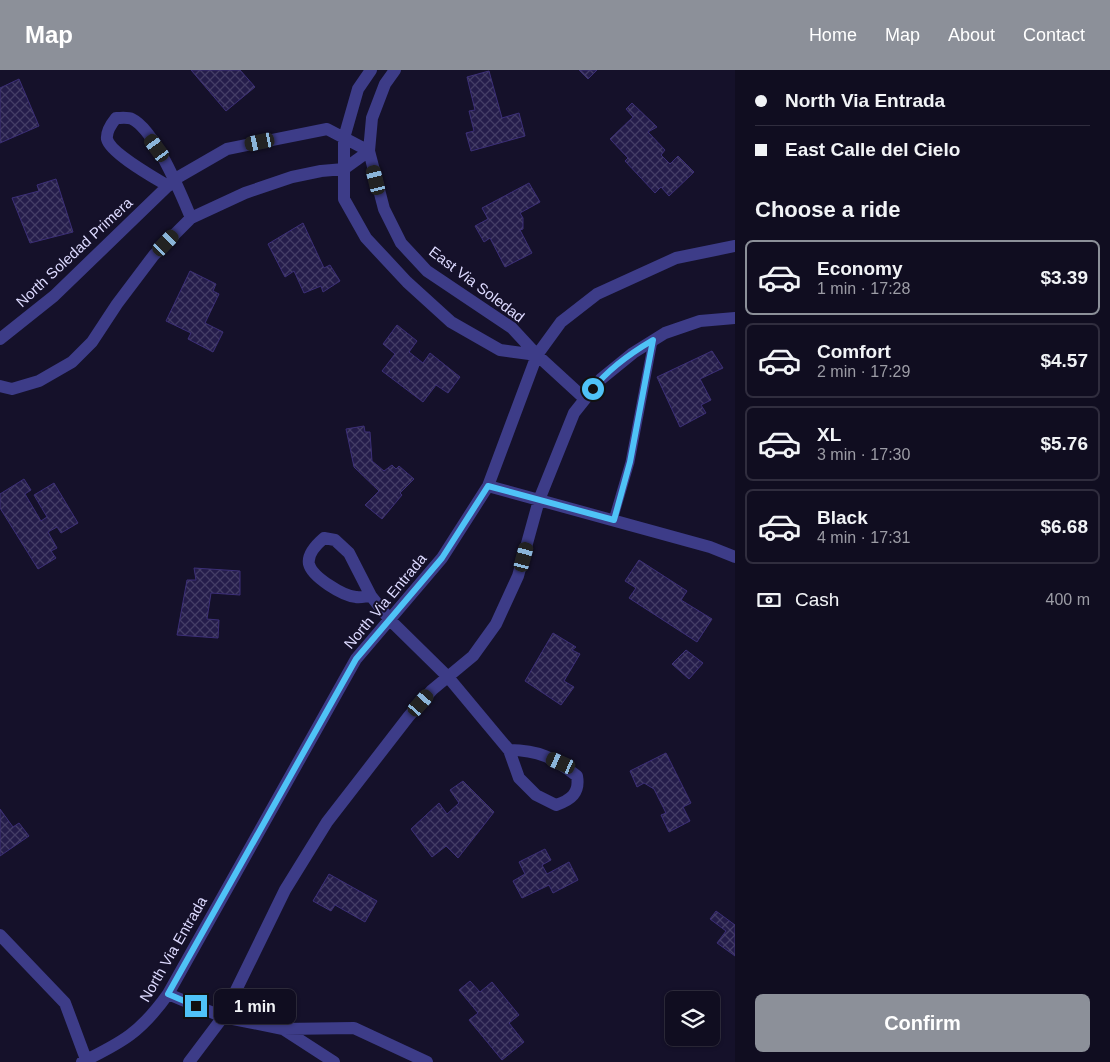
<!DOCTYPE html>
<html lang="en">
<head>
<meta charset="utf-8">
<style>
  body { margin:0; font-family:Helvetica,sans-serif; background:#1e1b2d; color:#f1f3f6; height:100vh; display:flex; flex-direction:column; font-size:19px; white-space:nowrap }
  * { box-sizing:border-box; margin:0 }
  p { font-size:16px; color:#9c9ca5 }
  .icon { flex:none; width:28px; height:28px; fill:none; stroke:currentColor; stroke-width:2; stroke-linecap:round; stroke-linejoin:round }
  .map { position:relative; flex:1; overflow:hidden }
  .drawer { display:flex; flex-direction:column; background:#100d20; width:375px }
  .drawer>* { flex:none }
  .guide { display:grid; align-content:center; height:110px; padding:0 20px; background:#100d20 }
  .controls { position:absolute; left:665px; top:921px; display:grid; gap:10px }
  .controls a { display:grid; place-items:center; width:55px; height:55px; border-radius:8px; background:#100d20; box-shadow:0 1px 4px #0004,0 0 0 1px #302d3e; font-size:25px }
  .end { position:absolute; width:22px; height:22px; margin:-11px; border:6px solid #4fc3f7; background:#111; box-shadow:0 0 0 2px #111 }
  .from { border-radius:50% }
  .bubble { position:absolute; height:35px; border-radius:8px; background:#100d20; box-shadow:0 1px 4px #0004,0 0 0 1px #302d3e; font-size:16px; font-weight:700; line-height:35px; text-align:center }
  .car { position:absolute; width:15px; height:30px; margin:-15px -8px; border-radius:6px; box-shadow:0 0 4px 1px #0007; background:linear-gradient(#222 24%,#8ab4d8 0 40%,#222 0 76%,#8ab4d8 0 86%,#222 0) }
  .guide b { display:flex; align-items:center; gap:18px; height:48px; font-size:19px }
  .guide b+b { border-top:1px solid #302d3e }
  .guide i { width:12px; height:12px; background:#f1f3f6 }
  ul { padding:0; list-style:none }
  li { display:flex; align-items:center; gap:15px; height:75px; margin:0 10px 8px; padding:0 10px; border:2px solid #302d3e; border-radius:8px }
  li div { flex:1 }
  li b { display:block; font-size:19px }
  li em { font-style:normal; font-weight:700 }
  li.active { border-color:#8c9099 }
  li>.icon { width:45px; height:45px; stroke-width:1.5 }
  h2 { padding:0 20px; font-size:22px; line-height:60px }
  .pay { display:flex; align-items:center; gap:12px; height:55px; padding:0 20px; font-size:19px }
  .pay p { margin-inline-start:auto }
  .primary-button { display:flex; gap:10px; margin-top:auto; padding:10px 20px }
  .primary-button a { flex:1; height:58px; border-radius:8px; background:#8c9099; color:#fff; font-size:20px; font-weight:700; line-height:58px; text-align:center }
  header { display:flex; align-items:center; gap:30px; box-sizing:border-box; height:70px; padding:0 25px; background:#8c9099; color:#fff }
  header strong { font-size:24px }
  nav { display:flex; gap:28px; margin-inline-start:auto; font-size:18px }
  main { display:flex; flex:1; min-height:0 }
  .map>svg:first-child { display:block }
  .building { fill:url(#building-cross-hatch); stroke:#3c2f77 }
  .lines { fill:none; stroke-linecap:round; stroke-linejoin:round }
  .lane { stroke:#3d3c88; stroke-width:9 }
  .street { stroke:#3d3c88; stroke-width:12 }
  .route { stroke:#4fc3f7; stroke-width:6 }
  .labels { text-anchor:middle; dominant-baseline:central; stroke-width:4; stroke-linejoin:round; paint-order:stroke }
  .street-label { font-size:15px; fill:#dddaff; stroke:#15112a }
</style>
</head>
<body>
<header>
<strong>Map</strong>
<nav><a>Home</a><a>Map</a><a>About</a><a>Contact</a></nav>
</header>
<main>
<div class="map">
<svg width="735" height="992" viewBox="0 0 735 992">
  <defs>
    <pattern id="building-cross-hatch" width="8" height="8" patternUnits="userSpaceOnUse" patternTransform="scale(1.25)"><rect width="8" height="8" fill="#251d4b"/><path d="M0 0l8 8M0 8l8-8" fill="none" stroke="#443d66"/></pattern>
  </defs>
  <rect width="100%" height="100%" fill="#15112a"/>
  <path class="building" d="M191,0H240L255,17L226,41Z
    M579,0H597L588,9Z
    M489,1L502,48L519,43L525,66L471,81L466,63L474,61L469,41L475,40L467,7Z
    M19,9L39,56L0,73V18Z
    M632,33L657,57L648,62L665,80L661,85L670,94L678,86L694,102L669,126L661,117L655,123L625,91L628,88L610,69L633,47L626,39Z
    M56,109L73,162L30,173L12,128L39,121L37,115Z
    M529,113L540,132L520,143L523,148V159L520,160L532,183L505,197L490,168L484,172L475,156L488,149L482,138Z
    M303,153L324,198L330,195L340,211L323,222L321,216L304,223L294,201L285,207L268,174Z
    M190,201L216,214L213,221L219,224L205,253L223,262L213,282L188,269L191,263L166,251Z
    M397,255L417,271L409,282L423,293L430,283L460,307L448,323L436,315L423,332L382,301L395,284L383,274Z
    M712,281L723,298L700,309L711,330L701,335L706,343L680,357L657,307Z
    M364,356L365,362H370L372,391L384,401L392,395L396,399L399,396L414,409L400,423L402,425L382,449L365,435L379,421L354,397L346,359Z
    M24,409L31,420L25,424L41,451L47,447L34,425L54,413L78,453L61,463L57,457L48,462L57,478L51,481L56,488L38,499L0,438V424Z
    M639,490L687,521L681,530L712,549L697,572L629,528L636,518L625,511Z
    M194,498L240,501V525L211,523L207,549L219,550L218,568L177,565L187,510H196Z
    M553,563L576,577L572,580L580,584L564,611L574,617L561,635L525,611Z
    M686,580L703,593L689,609L672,594Z
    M666,683L691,733L683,737L690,751L669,762L661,745L666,743L654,719L644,713L637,717L630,701Z
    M463,711L494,742L458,788L446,776L432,787L411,759L439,733L447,744L459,733L450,720Z
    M0,739L13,757L19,753L29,766L0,786Z
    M545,779L551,790L542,795L547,804L569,792L578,810L553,823L549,815L522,828L513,811L525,804L519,792Z
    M329,804L377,831L365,852L335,835L331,841L313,831Z
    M716,841L735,855V886L717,873L726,861L710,849Z
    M470,911L480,922L492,912L519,945L509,953L524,972L502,990L469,950L478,943L459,920Z"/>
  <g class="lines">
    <path class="lane" d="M613,450L630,392L653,271"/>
    <path class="street" d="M371,0L358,19L344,68V129L366,168L407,212L451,252L500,280L537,285L512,258L427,201L401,173L384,139L369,81L372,48L385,14L395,0
      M168,116C155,108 110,83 107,69C106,61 112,53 116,48C121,48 128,47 132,49C155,60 181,124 191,148
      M0,269L54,226L175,109L227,79L327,59L369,81L344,99L321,101L292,107L245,123L191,148L154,185L117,234L92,272L72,292L39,311L12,319L0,316
      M537,285L585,329
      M488,416L710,477L735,487
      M371,526C366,526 361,528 356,527C343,526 312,507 309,494C307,484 317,474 324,468L335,470L349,483L371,526L390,550L448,607L498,667L509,680L519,708L536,725L556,735C571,730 580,723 577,706C554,688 539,680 509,680
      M0,865L65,933L87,992
      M168,924L223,947L283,959L354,958L427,992
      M283,959L334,992
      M82,992C123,972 141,962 168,924L356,589L442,488L488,416L537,285L561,252L597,224L676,188L735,176
      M189,992L223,947L285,820L327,752L409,646L432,620L473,586L496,554L518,506L539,430L574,343L601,309L633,283L665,263L700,251L735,248"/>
  </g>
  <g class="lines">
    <path class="route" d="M196,936L168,924L356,589L442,488L488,416L614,450L630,392L653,270C631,283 609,298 593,319"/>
  </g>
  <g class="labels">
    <g class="street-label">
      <text transform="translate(74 182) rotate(-43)">North Soledad Primera</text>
      <text transform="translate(477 214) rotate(37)">East Via Soledad</text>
      <text transform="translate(385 531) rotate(-50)">North Via Entrada</text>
      <text transform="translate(173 879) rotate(-60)">North Via Entrada</text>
    </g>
  </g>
</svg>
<div class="controls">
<a><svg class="icon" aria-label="layers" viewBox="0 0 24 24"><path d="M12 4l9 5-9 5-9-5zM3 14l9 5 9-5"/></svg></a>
</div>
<i class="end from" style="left:593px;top:319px"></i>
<i class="end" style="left:196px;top:936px"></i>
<div class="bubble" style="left:214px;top:919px;width:82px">1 min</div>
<i class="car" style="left:260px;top:72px;rotate:258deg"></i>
<i class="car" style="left:157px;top:78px;rotate:324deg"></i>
<i class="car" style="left:376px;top:110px;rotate:346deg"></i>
<i class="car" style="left:166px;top:173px;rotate:44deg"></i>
<i class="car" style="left:524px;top:487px;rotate:15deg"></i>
<i class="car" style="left:421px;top:633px;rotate:41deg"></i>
<i class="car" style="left:561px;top:693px;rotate:294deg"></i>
</div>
<section class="drawer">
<div class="guide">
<b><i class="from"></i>North Via Entrada</b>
<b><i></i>East Calle del Cielo</b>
</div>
<h2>Choose a ride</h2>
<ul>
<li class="active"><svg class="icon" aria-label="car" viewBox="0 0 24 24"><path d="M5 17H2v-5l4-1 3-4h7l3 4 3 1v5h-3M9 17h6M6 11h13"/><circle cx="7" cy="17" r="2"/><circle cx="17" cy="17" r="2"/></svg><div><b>Economy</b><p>1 min · 17:28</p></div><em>$3.39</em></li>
<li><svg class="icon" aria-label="car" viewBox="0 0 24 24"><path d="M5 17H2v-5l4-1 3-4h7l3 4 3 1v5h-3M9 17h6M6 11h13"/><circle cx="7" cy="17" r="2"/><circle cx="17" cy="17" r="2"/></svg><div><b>Comfort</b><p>2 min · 17:29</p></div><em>$4.57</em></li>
<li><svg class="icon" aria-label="car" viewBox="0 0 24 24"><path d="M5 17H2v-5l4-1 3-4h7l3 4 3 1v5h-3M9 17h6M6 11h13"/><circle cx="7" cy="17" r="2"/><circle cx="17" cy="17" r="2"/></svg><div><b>XL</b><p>3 min · 17:30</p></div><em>$5.76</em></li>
<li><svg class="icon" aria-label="car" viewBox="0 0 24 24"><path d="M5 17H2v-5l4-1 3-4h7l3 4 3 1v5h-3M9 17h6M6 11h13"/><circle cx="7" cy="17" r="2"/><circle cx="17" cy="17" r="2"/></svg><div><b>Black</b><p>4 min · 17:31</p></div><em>$6.68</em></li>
</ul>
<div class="pay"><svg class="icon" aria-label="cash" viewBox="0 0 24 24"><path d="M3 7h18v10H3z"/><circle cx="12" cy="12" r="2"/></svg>Cash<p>400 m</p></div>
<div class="primary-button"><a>Confirm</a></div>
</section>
</main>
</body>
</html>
